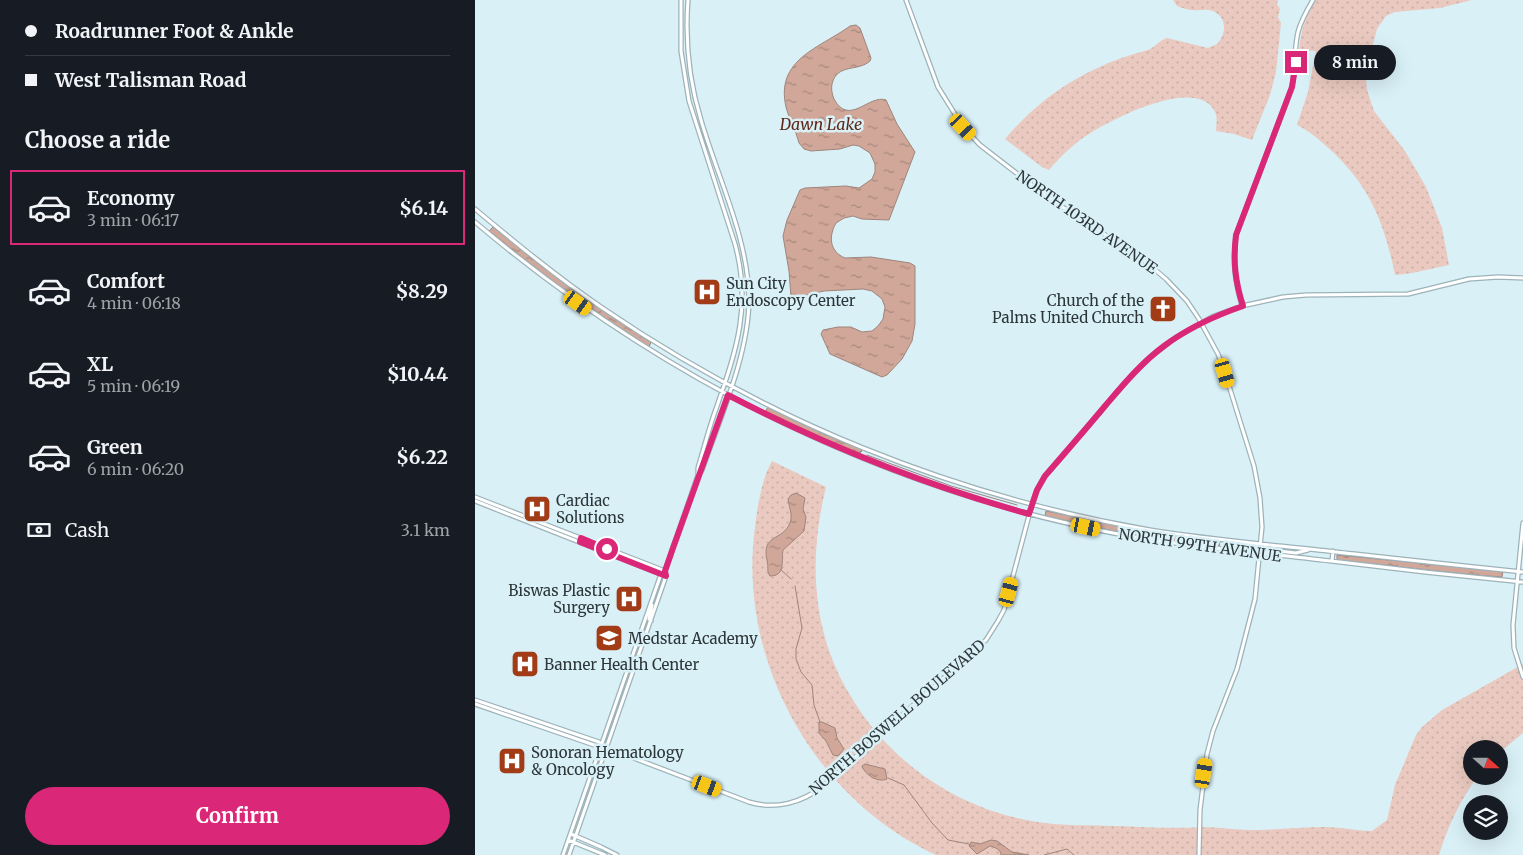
<!DOCTYPE html>
<html lang="en">
<head>
<meta charset="utf-8">
<style>
  body { margin:0; font-family:Merriweather,serif; background:#242831; color:#f1f3f6; height:100vh; display:flex; flex-direction:column; font-size:19px; white-space:nowrap }
  * { box-sizing:border-box; margin:0 }
  p { font-size:16px; color:#9ea1a6 }
  .icon { flex:none; width:28px; height:28px; fill:none; stroke:currentColor; stroke-width:2; stroke-linecap:round; stroke-linejoin:round }
  .map { position:relative; flex:1; overflow:hidden }
  .panel { display:flex; flex-direction:column; background:#171b24; width:475px }
  .panel>* { flex:none }
  .banner { display:grid; align-content:center; height:110px; padding:0 25px; background:#171b24 }
  .needle { width:32px; rotate:111deg }
  .controls { position:absolute; left:988px; top:740px; display:grid; gap:10px }
  .controls a { display:grid; place-items:center; width:45px; height:45px; border-radius:50%; background:#171b24; box-shadow:0 5px 20px #0002; font-size:25px }
  .end { position:absolute; width:22px; height:22px; margin:-11px; border:6px solid #db2777; background:#fff; box-shadow:0 0 0 2px #fff }
  .from { border-radius:50% }
  .bubble { position:absolute; height:35px; border-radius:18px; background:#171b24; box-shadow:0 5px 20px #0002; font-size:16px; font-weight:700; line-height:35px; text-align:center }
  .car { position:absolute; width:15px; height:30px; margin:-15px -8px; border-radius:6px; box-shadow:0 0 4px 1px #0007; background:linear-gradient(#f5c518 24%,#345 0 40%,#f5c518 0 76%,#345 0 86%,#f5c518 0) }
  .banner b { display:flex; align-items:center; gap:18px; height:48px; font-size:19px }
  .banner b+b { border-top:1px solid #363941 }
  .banner i { width:12px; height:12px; background:#f1f3f6 }
  ul { padding:0; list-style:none }
  li { display:flex; align-items:center; gap:15px; height:75px; margin:0 10px 8px; padding:0 15px; border:2px solid transparent; border-radius:0px }
  li div { flex:1 }
  li b { display:block; font-size:19px }
  li em { font-style:normal; font-weight:700 }
  li.on { border-color:#db2777 }
  li>.icon { width:45px; height:45px; stroke-width:1.5 }
  h2 { padding:0 25px; font-size:22px; line-height:60px }
  .pay { display:flex; align-items:center; gap:12px; height:55px; padding:0 25px; font-size:19px }
  .pay p { margin-inline-start:auto }
  .cta { display:flex; gap:10px; margin-top:auto; padding:10px 25px }
  .cta a { flex:1; height:58px; border-radius:30px; background:#db2777; color:#fff; font-size:20px; font-weight:700; line-height:58px; text-align:center }
  main { display:flex; flex:1; min-height:0 }
  .map>svg:first-child { display:block }
  .grass { fill:url(#grass-dots) }
  .water { fill:url(#water-ripples); stroke:#9f857c }
  .lines { fill:none; stroke-linecap:round; stroke-linejoin:round }
  .stream { stroke:#9f857c; stroke-width:1 }
  .secondary-casing { stroke:#9db3ba; stroke-width:5.5 }
  .secondary { stroke:#fff; stroke-width:3 }
  .route { stroke:#db2777; stroke-width:6 }
  .labels { text-anchor:middle; dominant-baseline:central; stroke-width:5; stroke-linejoin:round; paint-order:stroke }
  .street-label { font-size:15px; fill:#2d3639; stroke:#d9f0f7 }
  .poi-label { font-size:15px; fill:#2d3639; stroke:#d9f0f7; text-anchor:start }
  .water-label { font-size:16px; font-style:italic; fill:#5d2817; stroke:#d9f0f7 }
</style>
</head>
<body>
<main>
<section class="panel">
<div class="banner">
<b><i class="from"></i>Roadrunner Foot &amp; Ankle</b>
<b><i></i>West Talisman Road</b>
</div>
<h2>Choose a ride</h2>
<ul>
<li class="on"><svg class="icon" aria-label="car" viewBox="0 0 24 24"><path d="M5 17H2v-5l4-1 3-4h7l3 4 3 1v5h-3M9 17h6M6 11h13"/><circle cx="7" cy="17" r="2"/><circle cx="17" cy="17" r="2"/></svg><div><b>Economy</b><p>3 min · 06:17</p></div><em>$6.14</em></li>
<li><svg class="icon" aria-label="car" viewBox="0 0 24 24"><path d="M5 17H2v-5l4-1 3-4h7l3 4 3 1v5h-3M9 17h6M6 11h13"/><circle cx="7" cy="17" r="2"/><circle cx="17" cy="17" r="2"/></svg><div><b>Comfort</b><p>4 min · 06:18</p></div><em>$8.29</em></li>
<li><svg class="icon" aria-label="car" viewBox="0 0 24 24"><path d="M5 17H2v-5l4-1 3-4h7l3 4 3 1v5h-3M9 17h6M6 11h13"/><circle cx="7" cy="17" r="2"/><circle cx="17" cy="17" r="2"/></svg><div><b>XL</b><p>5 min · 06:19</p></div><em>$10.44</em></li>
<li><svg class="icon" aria-label="car" viewBox="0 0 24 24"><path d="M5 17H2v-5l4-1 3-4h7l3 4 3 1v5h-3M9 17h6M6 11h13"/><circle cx="7" cy="17" r="2"/><circle cx="17" cy="17" r="2"/></svg><div><b>Green</b><p>6 min · 06:20</p></div><em>$6.22</em></li>
</ul>
<div class="pay"><svg class="icon" aria-label="cash" viewBox="0 0 24 24"><path d="M3 7h18v10H3z"/><circle cx="12" cy="12" r="2"/></svg>Cash<p>3.1 km</p></div>
<div class="cta"><a>Confirm</a></div>
</section>
<div class="map">
<svg width="1048" height="855" viewBox="0 0 1048 855">
  <defs>
    <pattern id="grass-dots" width="8" height="8" patternUnits="userSpaceOnUse" patternTransform="scale(1.25)"><rect width="8" height="8" fill="#eacac0"/><path d="M2 2h.1M6 6h.1" fill="none" stroke="#c9aea6" stroke-width="1.8" stroke-linecap="round"/></pattern>
    <pattern id="water-ripples" width="26" height="14" patternUnits="userSpaceOnUse" patternTransform="scale(1.25)"><rect width="26" height="14" fill="#d0a799"/><path d="M2 4q2-2 4 0t4 0M15 11q2-2 4 0t4 0" fill="none" stroke="#a9897e"/></pattern>
  </defs>
  <rect width="100%" height="100%" fill="#d9f0f7"/>
  <path class="grass" d="M698,0H803L802,4L805,9L803,17L806,23L801,72L795,95L777,140L759,134L741,131C741,125 743,118 740,112C722,75 637,119 614,134C599,143 586,156 574,170L567,167L530,139C568,94 615,65 673,50C680,47 685,40 692,38L733,48L742,44C751,34 753,18 738,11C731,8 724,11 718,10C713,10 707,8 702,6Z
    M841,0H997L965,8L920,12L911,16L902,29L892,67L891,77L892,90L899,111L930,151L951,187L967,228L974,265L937,273L920,275C910,225 896,189 859,153C847,142 836,132 822,125L833,92L841,51L824,50C826,31 830,16 841,0Z
    M297,461L351,487C334,555 336,627 372,690C412,761 481,809 562,822C588,826 615,825 641,826C670,827 700,829 728,827C743,827 760,830 775,830C800,830 825,827 850,827C866,827 882,831 897,831L912,820L920,785L941,735L947,727L967,710L1048,664V733L1024,753V749H996V776H1003C985,800 973,826 964,855H461C342,800 265,666 279,535C282,511 285,483 297,461Z"/>
  <path class="water" d="M381,25L385,28L396,58L395,61C383,72 362,63 357,84C356,89 357,94 359,99C374,127 394,94 411,100L422,124L440,152L414,220L387,219L378,216L369,218L361,223C353,237 355,252 370,258L396,257L435,263L440,266V324L437,341L427,359L412,375L407,377L355,354L346,334L348,330L363,327H376L387,332L397,331L403,326L408,319L410,307L407,299L397,291L388,289L349,291L332,295L322,300H318L316,297L314,271L308,236L312,220L325,190L330,188L371,186L384,188L397,179L400,172V164L395,153L384,146L378,145L365,149L336,151L329,149L324,143C321,130 314,120 311,107C300,59 345,48 375,26Z
    M18,227L105,294L176,342L174,347C118,313 66,273 14,231Z
    M293,407L386,449L387,451L383,455L290,412Z
    M321,493L330,498L328,509L331,517L329,531L308,550C306,561 311,576 295,576C291,570 294,567 292,560C286,534 308,541 315,523C318,515 314,507 313,499L316,495Z
    M571,511L667,530L745,541L744,547L662,536L570,516Z
    M862,555L1028,571L1027,577L998,575L862,560Z
    M344,722H347L360,728L362,738L369,749L363,756L358,755L351,741L344,733Z
    M390,764L410,769L412,779C403,783 390,775 387,766Z
    M516,840L522,841L537,852L554,855H526C526,850 520,847 515,846L502,854L494,846L496,842L505,844Z"/>
  <g class="lines">
    <path class="stream" d="M392,455L476,486L542,505
      M306,570L316,579
      M320,586L327,628L321,649V659L326,672L337,685L339,705L345,722
      M413,778L429,785L457,823L473,840L494,844
      M569,855L592,849L599,855"/>
    <defs>
      <path id="secondary" d="M206,0V51L214,101L260,244C277,307 261,351 241,409C234,428 229,448 223,468V474
        M431,0L463,87L488,127L505,145L575,199L666,258L691,279L712,301L724,319L743,354L750,373L779,466L785,498L787,527L780,599L762,669L738,731L732,754L725,810L724,855
        M0,209C41,243 82,277 126,307C291,420 478,496 675,530C737,540 799,545 861,552C924,559 986,566 1048,572
        M0,222C189,382 414,493 659,537C724,548 790,553 856,561C920,569 984,576 1048,582
        M767,306C760,281 757,261 761,235L817,87C820,69 819,50 823,32C826,21 832,10 838,0
        M0,497L190,571
        M0,501L188,575
        M1048,523L1038,625L1039,648L1048,677
        M785,549L821,553L833,550
        M857,561L858,551
        M176,621L174,619L177,605
        M0,700L124,742L127,745
        M0,704L122,746H127L274,802C300,810 327,803 348,786L511,640L523,621L529,610L557,504L562,490L569,477L652,381L673,359L700,338L739,316L767,306L808,297L831,295L933,294L994,279L1023,277L1048,278
        M96,834L126,847L142,855
        M93,840L130,855
        M88,855L185,577L190,571L223,475L227,470C245,418 274,354 274,299C273,237 243,179 226,120C214,81 210,40 213,0
        M94,855L191,576L190,571"/>
    </defs>
    <use href="#secondary" class="secondary-casing"/>
    <use href="#secondary" class="secondary"/>
  </g>
  <g class="lines">
    <path class="route" d="M132,549L106,538L105,542L191,576L190,571L198,548L253,395C349,445 449,485 554,514L562,490L570,476C590,453 610,430 630,406C648,385 666,363 689,346C713,328 739,316 768,306C760,281 758,261 761,235L817,87L821,62"/>
  </g>
  <defs>
    <symbol id="hospital-square" viewBox="-11 -11 22 22"><rect x="-9" y="-9" width="18" height="18" rx="4" fill="#a23c16" stroke="#d9f0f7"/><path d="M-5-5h3v3.5h4V-5h3V5h-3V1.5h-4V5h-3Z" fill="#fff"/></symbol>
    <symbol id="church-square" viewBox="-11 -11 22 22"><rect x="-9" y="-9" width="18" height="18" rx="4" fill="#a23c16" stroke="#d9f0f7"/><path d="M-1.2-6h2.4v3.5h3.3v2.4h-3.3V6h-2.4V-.1h-3.3v-2.4h3.3Z" fill="#fff"/></symbol>
    <symbol id="university-square" viewBox="-11 -11 22 22"><rect x="-9" y="-9" width="18" height="18" rx="4" fill="#a23c16" stroke="#d9f0f7"/><path d="M0-5L7-2L0 1L-7-2ZM-4 1L0 2.5L4 1V4Q0 6-4 4Z" fill="#fff"/></symbol>
  </defs>
  <g fill-rule="evenodd">
    <use href="#hospital-square" x="216" y="276" width="32" height="32"/>
    <use href="#church-square" x="672" y="293" width="32" height="32"/>
    <use href="#hospital-square" x="46" y="493" width="32" height="32"/>
    <use href="#hospital-square" x="138" y="583" width="32" height="32"/>
    <use href="#university-square" x="118" y="622" width="32" height="32"/>
    <use href="#hospital-square" x="34" y="648" width="32" height="32"/>
    <use href="#hospital-square" x="21" y="745" width="32" height="32"/>
  </g>
  <g class="labels">
    <g class="street-label">
      <text transform="translate(612 222) rotate(35)">NORTH 103RD AVENUE</text>
      <text transform="translate(725 545) rotate(8)">NORTH 99TH AVENUE</text>
      <text transform="translate(422 717) rotate(-41)">NORTH BOSWELL BOULEVARD</text>
    </g>
    <g class="poi-label">
      <text x="251" y="283">Sun City<tspan x="251" dy="17">Endoscopy Center</tspan></text>
      <text x="669" y="300" text-anchor="end">Church of the<tspan x="669" dy="17">Palms United Church</tspan></text>
      <text x="81" y="500">Cardiac<tspan x="81" dy="17">Solutions</tspan></text>
      <text x="135" y="590" text-anchor="end">Biswas Plastic<tspan x="135" dy="17">Surgery</tspan></text>
      <text x="153" y="638">Medstar Academy</text>
      <text x="69" y="664">Banner Health Center</text>
      <text x="56" y="752">Sonoran Hematology<tspan x="56" dy="17">&amp; Oncology</tspan></text>
    </g>
    <g class="water-label">
      <text x="346" y="124">Dawn Lake</text>
    </g>
  </g>
</svg>
<div class="controls">
<a><svg class="needle" viewBox="-14 -14 28 28"><path d="M0-13l5 13h-10z" fill="#e53935"/><path d="M0 13l5-13h-10z" fill="#9ea1a6"/></svg></a>
<a><svg class="icon" aria-label="layers" viewBox="0 0 24 24"><path d="M12 4l9 5-9 5-9-5zM3 14l9 5 9-5"/></svg></a>
</div>
<i class="end from" style="left:132px;top:549px"></i>
<i class="end" style="left:821px;top:62px"></i>
<div class="bubble" style="left:839px;top:45px;width:82px">8 min</div>
<i class="car" style="left:488px;top:127px;rotate:137deg"></i>
<i class="car" style="left:103px;top:303px;rotate:125deg"></i>
<i class="car" style="left:750px;top:373px;rotate:164deg"></i>
<i class="car" style="left:611px;top:527px;rotate:102deg"></i>
<i class="car" style="left:534px;top:592px;rotate:15deg"></i>
<i class="car" style="left:729px;top:773px;rotate:9deg"></i>
<i class="car" style="left:232px;top:786px;rotate:111deg"></i>
</div>
</main>
</body>
</html>
